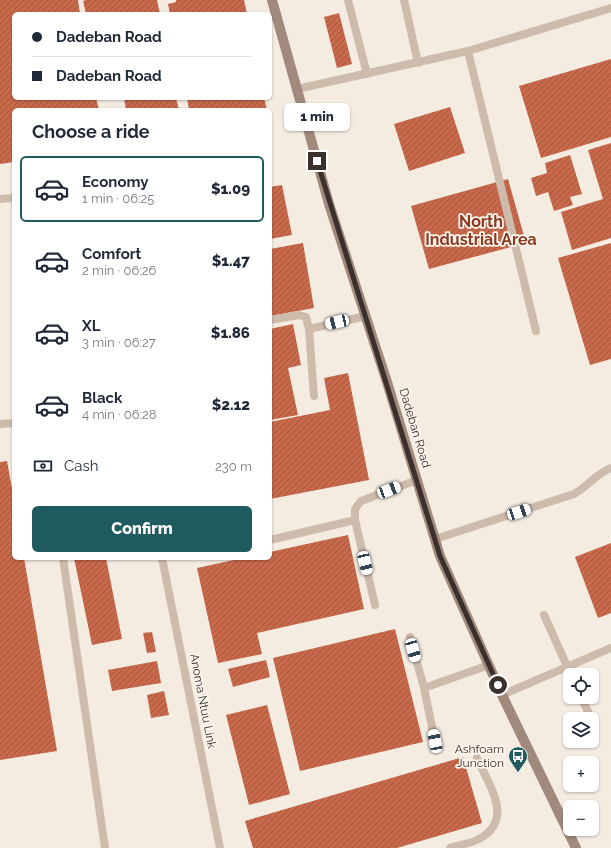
<!DOCTYPE html>
<html lang="en">
<head>
<meta charset="utf-8">
<style>
  body { margin:0; font-family:Raleway,sans-serif; background:#f6f6f7; color:#1f2937; height:100vh; display:flex; flex-direction:column; font-size:15px; white-space:nowrap }
  * { box-sizing:border-box; margin:0 }
  p { font-size:13px; color:#747a83 }
  .icon { flex:none; width:22px; height:22px; fill:none; stroke:currentColor; stroke-width:2; stroke-linecap:round; stroke-linejoin:round }
  .map { position:relative; flex:1; overflow:hidden }
  .sheet { position:absolute; left:12px; top:108px; width:260px; height:452px; display:flex; flex-direction:column; background:#fff; border-radius:6px; box-shadow:0 1px 3px #0004 }
  .sheet>* { flex:none }
  .top-card { position:absolute; left:12px; top:12px; width:260px; height:88px; border-radius:6px; box-shadow:0 1px 3px #0004; display:grid; align-content:center; height:88px; padding:0 20px; background:#fff }
  .fabs { position:absolute; left:563px; top:668px; display:grid; gap:8px }
  .fabs a { display:grid; place-items:center; width:36px; height:36px; border-radius:6px; background:#fff; box-shadow:0 1px 3px #0004; font-size:20px }
  .end { position:absolute; width:18px; height:18px; margin:-9px; border:5px solid #3b302b; background:#fff; box-shadow:0 0 0 2px #fff }
  .from { border-radius:50% }
  .bubble { position:absolute; height:28px; border-radius:6px; background:#fff; box-shadow:0 1px 3px #0004; font-size:13px; font-weight:800; line-height:28px; text-align:center }
  .car { position:absolute; width:12px; height:24px; margin:-12px -6px; border-radius:5px; box-shadow:0 0 3px 1px #0007; background:linear-gradient(#fff 24%,#345 0 40%,#fff 0 76%,#345 0 86%,#fff 0) }
  .top-card b { display:flex; align-items:center; gap:14px; height:38px; font-size:15px }
  .top-card b+b { border-top:1px solid #e0e1e3 }
  .top-card i { width:10px; height:10px; background:#1f2937 }
  ul { padding:0; list-style:none }
  li { display:flex; align-items:center; gap:12px; height:66px; margin:0 8px 6px; padding:0 12px; border:2px solid transparent; border-radius:6px }
  li div { flex:1 }
  li b { display:block; font-size:15px }
  li em { font-style:normal; font-weight:800 }
  li.active { border-color:#1f5a5e }
  li>.icon { width:36px; height:36px; stroke-width:1.5 }
  h2 { padding:0 20px; font-size:18px; line-height:48px }
  .pay { display:flex; align-items:center; gap:10px; height:44px; padding:0 20px; font-size:15px }
  .pay p { margin-inline-start:auto }
  .primary-button { display:flex; gap:8px; margin-top:auto; padding:8px 20px }
  .primary-button a { flex:1; height:46px; border-radius:6px; background:#1f5a5e; color:#fff; font-size:16px; font-weight:800; line-height:46px; text-align:center }
  .map>svg:first-child { display:block }
  .building { fill:url(#building-hatch) }
  .lines { fill:none; stroke-linecap:round; stroke-linejoin:round }
  .lane { stroke:#cdbbac; stroke-width:8 }
  .secondary { stroke:#a18a7d; stroke-width:10 }
  .route { stroke:#3b302b; stroke-width:5 }
  .labels { text-anchor:middle; dominant-baseline:central; stroke-width:3.5; stroke-linejoin:round; paint-order:stroke }
  .street-label { font-size:12px; fill:#3b302b; stroke:#fbf5ee }
  .poi-label { font-size:12px; fill:#3b302b; stroke:#fbf5ee; text-anchor:end }
  .district-label { font-size:16px; font-weight:bold; fill:#8c3b22; stroke:#fbf5ee }
</style>
</head>
<body>
<div class="map">
<svg width="611" height="848" viewBox="0 0 611 848">
  <defs>
    <pattern id="building-hatch" width="6" height="6" patternUnits="userSpaceOnUse"><rect width="6" height="6" fill="#c8694b"/><path d="M-1 1l2-2M0 6l6-6M5 7l2-2" fill="none" stroke="#a4573f"/></pattern>
  </defs>
  <rect width="100%" height="100%" fill="#f4ebe1"/>
  <path class="building" d="M0,0H78L80,14H14V98H96L99,110H14V162L0,164Z
    M86,0H157L160,14H86L83,1Z
    M176,0H244L247,14H170L168,4L176,2Z
    M339,13L352,64L337,68L324,17Z
    M611,59V137L541,158L519,86Z
    M124,98H176L179,110H126Z
    M187,98H264L267,110H189Z
    M450,107L465,153L409,171L394,124Z
    M611,143V238L572,250L561,212L603,199L588,150Z
    M570,155L582,194L570,197L573,205L554,211L548,192L536,196L531,178L547,173L545,163Z
    M508,179L526,243L429,269L411,206Z
    M282,185L292,235L270,239V187Z
    M303,243L314,308L270,316V249Z
    M611,243V359L590,365L558,258Z
    M293,324L301,365L288,368L298,415L270,420V329Z
    M348,373L369,480L270,499V422L330,410L324,378Z
    M7,461L14,500V558H24L57,751L0,760V462Z
    M348,535L364,609L257,633L262,654L218,663L197,568L243,558H270V552Z
    M611,543V613L598,618L575,557Z
    M74,558H106L122,639L92,645Z
    M395,629L423,742L300,771L273,658Z
    M152,632L156,652L147,653L143,633Z
    M266,660L270,677L233,687L228,669Z
    M157,661L161,683L112,691L108,670Z
    M164,691L169,715L151,718L147,695Z
    M267,705L290,794L249,805L226,715Z
    M463,757L482,823L397,848H253L245,821Z"/>
  <g class="lines">
    <path class="lane" d="M348,0L367,74
      M404,0L418,63
      M468,51L536,331
      M297,89L468,51L611,8
      M0,199L14,198
      M270,320L299,315L306,317L309,329L314,396
      M309,329L366,316
      M0,424L14,423
      M435,539L574,494C588,486 596,474 611,468
      M270,540L355,520
      M63,558L105,848
      M162,558L220,848
      M375,605L355,520V509L361,501L417,480
      M544,615L571,675
      M410,637L424,688L435,741
      M424,688L489,665
      M502,695L611,648
      M581,697L591,718
      M450,848C458,845 469,844 477,840C516,821 489,786 477,758"/>
    <path class="secondary" d="M272,0L329,204L387,382L440,556L502,695L576,848"/>
  </g>
  <g class="lines">
    <path class="route" d="M317,161L440,556L498,685"/>
  </g>
  <defs>
    <symbol id="bus-pin" viewBox="-11 -11 22 30"><path d="M0 17L-7.5 6A9.5 9.5 0 1 1 7.5 6Z" fill="#1f5a5e" stroke="#fbf5ee"/><path d="M-5-6H5V4H4V6H2V4H-2V6H-4V4H-5ZM-3.5-4V0h7V-4ZM-3.5 1.2v1.5H-2V1.2ZM2 1.2v1.5H3.5V1.2Z" fill="#fff"/></symbol>
  </defs>
  <g fill-rule="evenodd">
    <use href="#bus-pin" x="507" y="745" width="22" height="30"/>
  </g>
  <g class="labels">
    <g class="street-label">
      <text transform="translate(415 428) rotate(73)">Dadeban Road</text>
      <text transform="translate(203 701) rotate(79)">Anoma Ntuu Link</text>
    </g>
    <g class="poi-label">
      <text x="504" y="749">Ashfoam<tspan x="504" dy="14">Junction</tspan></text>
    </g>
    <g class="district-label">
      <text x="481" y="221">North<tspan x="481" dy="18">Industrial Area</tspan></text>
    </g>
  </g>
</svg>
<div class="fabs">
<a><svg class="icon" aria-label="locate" viewBox="0 0 24 24"><circle cx="12" cy="12" r="6"/><path d="M12 2v4M12 18v4M2 12h4M18 12h4"/></svg></a>
<a><svg class="icon" aria-label="layers" viewBox="0 0 24 24"><path d="M12 4l9 5-9 5-9-5zM3 14l9 5 9-5"/></svg></a>
<a>+</a>
<a>−</a>
</div>
<i class="end from" style="left:498px;top:685px"></i>
<i class="end" style="left:317px;top:161px"></i>
<div class="bubble" style="left:284px;top:103px;width:66px">1 min</div>
<i class="car" style="left:337px;top:322px;rotate:257deg"></i>
<i class="car" style="left:389px;top:490px;rotate:69deg"></i>
<i class="car" style="left:519px;top:512px;rotate:72deg"></i>
<i class="car" style="left:365px;top:563px;rotate:167deg"></i>
<i class="car" style="left:413px;top:650px;rotate:164deg"></i>
<i class="car" style="left:435px;top:741px;rotate:349deg"></i>
<div class="top-card">
<b><i class="from"></i>Dadeban Road</b>
<b><i></i>Dadeban Road</b>
</div>
<section class="sheet">
<h2>Choose a ride</h2>
<ul>
<li class="active"><svg class="icon" aria-label="car" viewBox="0 0 24 24"><path d="M5 17H2v-5l4-1 3-4h7l3 4 3 1v5h-3M9 17h6M6 11h13"/><circle cx="7" cy="17" r="2"/><circle cx="17" cy="17" r="2"/></svg><div><b>Economy</b><p>1 min · 06:25</p></div><em>$1.09</em></li>
<li><svg class="icon" aria-label="car" viewBox="0 0 24 24"><path d="M5 17H2v-5l4-1 3-4h7l3 4 3 1v5h-3M9 17h6M6 11h13"/><circle cx="7" cy="17" r="2"/><circle cx="17" cy="17" r="2"/></svg><div><b>Comfort</b><p>2 min · 06:26</p></div><em>$1.47</em></li>
<li><svg class="icon" aria-label="car" viewBox="0 0 24 24"><path d="M5 17H2v-5l4-1 3-4h7l3 4 3 1v5h-3M9 17h6M6 11h13"/><circle cx="7" cy="17" r="2"/><circle cx="17" cy="17" r="2"/></svg><div><b>XL</b><p>3 min · 06:27</p></div><em>$1.86</em></li>
<li><svg class="icon" aria-label="car" viewBox="0 0 24 24"><path d="M5 17H2v-5l4-1 3-4h7l3 4 3 1v5h-3M9 17h6M6 11h13"/><circle cx="7" cy="17" r="2"/><circle cx="17" cy="17" r="2"/></svg><div><b>Black</b><p>4 min · 06:28</p></div><em>$2.12</em></li>
</ul>
<div class="pay"><svg class="icon" aria-label="cash" viewBox="0 0 24 24"><path d="M3 7h18v10H3z"/><circle cx="12" cy="12" r="2"/></svg>Cash<p>230 m</p></div>
<div class="primary-button"><a>Confirm</a></div>
</section>
</div>
</body>
</html>
